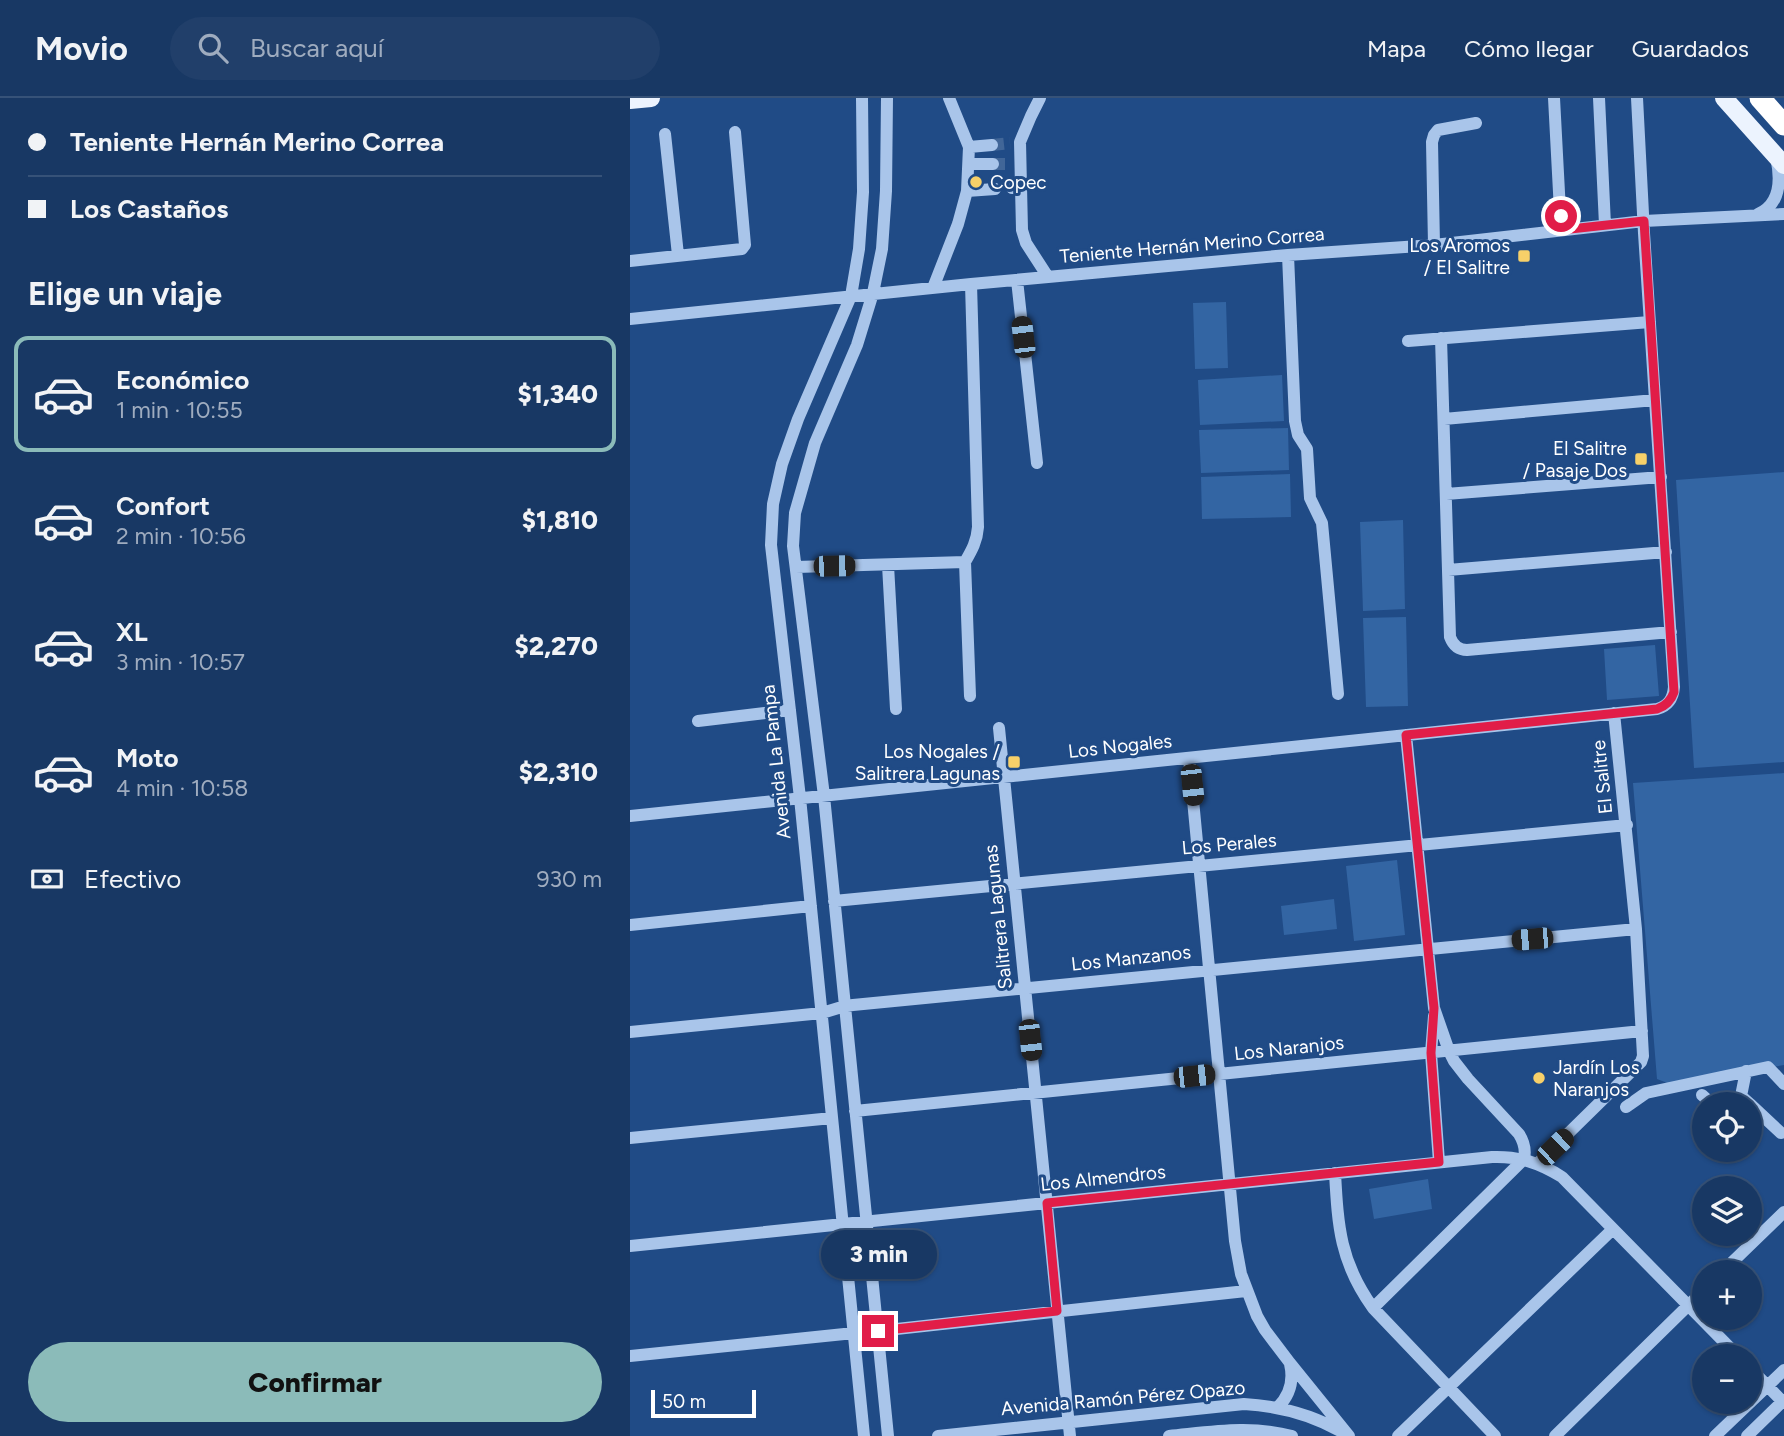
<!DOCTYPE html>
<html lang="es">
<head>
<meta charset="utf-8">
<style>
  body { margin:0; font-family:Figtree,sans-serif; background:#213f6a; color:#f1f3f6; height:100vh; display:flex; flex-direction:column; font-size:26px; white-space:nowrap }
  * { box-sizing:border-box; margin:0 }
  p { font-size:23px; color:#9facbf }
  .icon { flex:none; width:38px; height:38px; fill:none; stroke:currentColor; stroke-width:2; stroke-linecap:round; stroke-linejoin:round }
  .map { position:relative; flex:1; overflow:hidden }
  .side { display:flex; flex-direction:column; background:#183864; width:630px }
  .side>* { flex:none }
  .guide { display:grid; align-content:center; height:154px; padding:0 28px; background:#183864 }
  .buttons { position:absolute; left:1062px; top:994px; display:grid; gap:14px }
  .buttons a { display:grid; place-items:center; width:70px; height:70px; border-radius:50%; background:#183864; box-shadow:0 2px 5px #0004,0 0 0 2px #365278; font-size:35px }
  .scale { position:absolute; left:21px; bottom:18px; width:105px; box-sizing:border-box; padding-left:7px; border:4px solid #fff; border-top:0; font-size:19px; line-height:24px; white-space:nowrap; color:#fff; -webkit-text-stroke:5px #204b86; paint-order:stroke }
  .end { position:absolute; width:32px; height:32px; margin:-16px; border:9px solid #e11d48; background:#fff; box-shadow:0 0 0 4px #fff }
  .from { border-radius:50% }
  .bubble { position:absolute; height:49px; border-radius:24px; background:#183864; box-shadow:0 2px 5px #0004,0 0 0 2px #365278; font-size:23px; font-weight:800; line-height:49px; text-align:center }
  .car { position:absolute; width:21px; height:42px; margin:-21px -10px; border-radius:9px; box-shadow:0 0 5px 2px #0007; background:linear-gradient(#222 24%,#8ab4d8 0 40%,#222 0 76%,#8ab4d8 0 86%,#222 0) }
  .guide b { display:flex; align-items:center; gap:24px; height:66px; font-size:26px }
  .guide b+b { border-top:2px solid #365278 }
  .guide i { width:18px; height:18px; background:#f1f3f6 }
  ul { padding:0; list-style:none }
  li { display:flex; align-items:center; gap:21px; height:116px; margin:0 14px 10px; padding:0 14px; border:4px solid transparent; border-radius:14px }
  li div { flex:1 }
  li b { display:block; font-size:26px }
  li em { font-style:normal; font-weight:800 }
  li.current { border-color:#8bbbb9 }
  li>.icon { width:63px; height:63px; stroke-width:1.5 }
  h2 { padding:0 28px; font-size:32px; line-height:84px }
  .pay { display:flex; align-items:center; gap:18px; height:77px; padding:0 28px; font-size:26px }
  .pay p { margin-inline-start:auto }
  .button { display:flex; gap:14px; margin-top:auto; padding:14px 28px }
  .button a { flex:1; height:80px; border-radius:42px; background:#8bbbb9; color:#111; font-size:28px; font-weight:800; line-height:80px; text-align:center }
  header { display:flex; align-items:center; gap:42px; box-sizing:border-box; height:98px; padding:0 35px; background:#183864; border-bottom:2px solid #365278 }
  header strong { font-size:33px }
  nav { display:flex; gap:38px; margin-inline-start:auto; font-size:24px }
  .search { width:490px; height:63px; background:#213f6a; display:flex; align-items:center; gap:18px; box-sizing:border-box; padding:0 24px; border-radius:38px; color:#9facbf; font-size:26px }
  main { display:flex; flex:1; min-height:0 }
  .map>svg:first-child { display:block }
  .green { fill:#3365a3 }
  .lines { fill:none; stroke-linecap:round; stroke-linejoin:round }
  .minor-tunnel { stroke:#416698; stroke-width:12; stroke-dasharray:12 6; stroke-linecap:butt }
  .minor { stroke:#a9c5ea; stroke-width:12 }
  .major { stroke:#ecf3fe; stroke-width:18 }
  .highway { stroke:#fff; stroke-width:21 }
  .route { stroke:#e11d48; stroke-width:9 }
  .poi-dot { fill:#f7d069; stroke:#204b86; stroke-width:2.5 }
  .labels { text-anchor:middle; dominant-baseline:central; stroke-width:6; stroke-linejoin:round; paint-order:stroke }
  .poi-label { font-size:19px; fill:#fff; stroke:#204b86; text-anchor:end }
  .street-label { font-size:19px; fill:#fff; stroke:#204b86 }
</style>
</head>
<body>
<header>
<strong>Movio</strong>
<div class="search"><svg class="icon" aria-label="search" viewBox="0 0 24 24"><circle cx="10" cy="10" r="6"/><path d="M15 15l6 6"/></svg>Buscar aquí</div>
<nav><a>Mapa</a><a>Cómo llegar</a><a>Guardados</a></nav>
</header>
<main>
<section class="side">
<div class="guide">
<b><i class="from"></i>Teniente Hernán Merino Correa</b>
<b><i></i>Los Castaños</b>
</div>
<h2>Elige un viaje</h2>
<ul>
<li class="current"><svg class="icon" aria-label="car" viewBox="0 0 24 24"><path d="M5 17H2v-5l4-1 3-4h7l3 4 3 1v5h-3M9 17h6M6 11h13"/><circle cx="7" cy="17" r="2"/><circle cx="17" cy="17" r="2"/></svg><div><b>Económico</b><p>1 min · 10:55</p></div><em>$1,340</em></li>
<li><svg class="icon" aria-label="car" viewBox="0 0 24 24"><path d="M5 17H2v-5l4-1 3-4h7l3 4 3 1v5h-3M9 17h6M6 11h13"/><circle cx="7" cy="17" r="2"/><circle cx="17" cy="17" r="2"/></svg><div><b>Confort</b><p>2 min · 10:56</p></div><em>$1,810</em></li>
<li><svg class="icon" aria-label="car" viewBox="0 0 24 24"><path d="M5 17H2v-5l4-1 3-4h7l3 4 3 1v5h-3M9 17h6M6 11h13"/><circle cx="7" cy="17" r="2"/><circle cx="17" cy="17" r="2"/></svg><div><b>XL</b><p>3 min · 10:57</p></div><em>$2,270</em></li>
<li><svg class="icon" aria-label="car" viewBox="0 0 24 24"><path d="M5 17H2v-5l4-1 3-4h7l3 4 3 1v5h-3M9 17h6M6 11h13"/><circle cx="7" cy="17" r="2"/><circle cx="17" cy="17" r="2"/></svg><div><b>Moto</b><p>4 min · 10:58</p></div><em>$2,310</em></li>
</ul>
<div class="pay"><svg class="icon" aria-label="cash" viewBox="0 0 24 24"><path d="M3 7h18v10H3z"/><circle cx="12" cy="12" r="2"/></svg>Efectivo<p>930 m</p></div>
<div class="button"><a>Confirmar</a></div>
</section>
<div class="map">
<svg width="1154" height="1338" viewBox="0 0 1154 1338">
  <rect width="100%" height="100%" fill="#204b86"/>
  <path class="green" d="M596,204L598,270L565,271L563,205Z
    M652,277L654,323L570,327L568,282Z
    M658,330L659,372L571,375L569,332Z
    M1154,374V664L1064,670L1046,382Z
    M660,376L661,419L572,421L571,379Z
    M773,422L775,511L733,513L730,424Z
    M776,519L778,608L736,609L733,520Z
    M1025,547L1029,598L977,602L974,551Z
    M1154,675V967L1040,986L1027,981L1003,685Z
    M767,762L775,837L724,843L716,768Z
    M704,801L707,831L654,837L651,808Z
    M798,1081L802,1111L744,1121L739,1091Z"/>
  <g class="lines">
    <path class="minor-tunnel" d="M362,47L380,45
      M363,66H381"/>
    <path class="minor" d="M232,0L233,94L229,151L221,198L168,321L152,366L143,406L141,447L170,700L234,1338
      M257,0L256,93L252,151L243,195L227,247L185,345L165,415L163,448L194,698L258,1338
      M319,0L339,49L362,47
      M924,0L931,132
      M969,0L975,127
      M35,36L48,157
      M340,66H363
      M391,89L392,132L396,145L418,179
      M382,90L391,89L390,44L401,18L410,0
      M337,93L339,49
      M1128,116C1151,106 1151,81 1146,59
      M804,147L802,44L804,37L808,32L846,25
      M658,157L665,323L668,337L677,351L680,400L692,425L708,596
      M0,163L112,151L115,147L105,34
      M387,182L407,365
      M303,190L328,126L337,93L365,91
      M0,221L341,186L658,157L804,147L1014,123L1154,116
      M811,240L820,539C823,547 828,552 837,552L1041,534
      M778,243L1020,224
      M814,321L1025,302
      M816,396L1031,379
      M258,467L266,611
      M166,469L335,464
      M818,472L1036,454
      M340,598L335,464C342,452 347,443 348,429L341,186
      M68,623L160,612
      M369,630L440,1338
      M559,660L605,1143L611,1176L627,1218L635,1232L660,1265L719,1338
      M0,718L1027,611C1038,608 1043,601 1044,589L1014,135L1007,0
      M204,803L997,727
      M0,827L181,808
      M804,918L801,955L809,1064
      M0,934L192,915L215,908L223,907L1006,831
      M1116,973L1111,998L1120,1006
      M1072,997L1082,1006
      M1120,1006L1151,1035
      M996,1009L1016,995L1138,969L1154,986
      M225,1013L1012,933
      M0,1040L202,1020
      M907,1066L1011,964L1013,958L1006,831L984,615
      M705,1075C708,1129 710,1164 743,1210L865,1338
      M0,1148L862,1059C889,1058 910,1065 932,1079L1108,1258
      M1092,1174L1154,1114
      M743,1210L894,1061C896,1052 894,1044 889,1036L838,981L824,963L819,953L804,910L776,637
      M248,1233L616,1193
      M0,1258L224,1235
      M1120,1270L1154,1305
      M648,1309C660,1297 664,1283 660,1266
      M308,1338L614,1306C649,1308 681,1316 712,1334
      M539,1338C581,1334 621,1327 662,1338
      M768,1338L983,1131
      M925,1338L1074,1192
      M1085,1338L1154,1272
      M1117,1338L1154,1302"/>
    <path class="major" d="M1094,0L1154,67
      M0,2L21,0"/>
    <path class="highway" d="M1130,0L1154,27"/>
  </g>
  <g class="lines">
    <path class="route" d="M248,1233L427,1213L417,1105L809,1064L801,955L804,910L776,637L1027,611C1036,608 1041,603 1044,594L1014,123L931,132V118"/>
  </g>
  <g class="poi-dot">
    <circle cx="346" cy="84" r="7"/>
    <rect x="887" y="151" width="14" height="14" rx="3.5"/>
    <rect x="1004" y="354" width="14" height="14" rx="3.5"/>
    <rect x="377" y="657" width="14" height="14" rx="3.5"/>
    <circle cx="909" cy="980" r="7"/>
  </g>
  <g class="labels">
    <g class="poi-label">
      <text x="360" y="84" text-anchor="start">Copec</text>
      <text x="880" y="147">Los Aromos<tspan x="880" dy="22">/ El Salitre</tspan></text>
      <text x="997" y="350">El Salitre<tspan x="997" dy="22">/ Pasaje Dos</tspan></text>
      <text x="370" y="653">Los Nogales /<tspan x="370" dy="22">Salitrera Lagunas</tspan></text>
      <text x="923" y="969" text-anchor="start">Jardín Los<tspan x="923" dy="22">Naranjos</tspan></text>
    </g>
    <g class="street-label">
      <text transform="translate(562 147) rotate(-5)">Teniente Hernán Merino Correa</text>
      <text transform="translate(490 648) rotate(-6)">Los Nogales</text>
      <text transform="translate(146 664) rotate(-96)">Avenida La Pampa</text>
      <text transform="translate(972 679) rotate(-96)">El Salitre</text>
      <text transform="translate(599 746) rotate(-5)">Los Perales</text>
      <text transform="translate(368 819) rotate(-96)">Salitrera Lagunas</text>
      <text transform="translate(501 860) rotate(-6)">Los Manzanos</text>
      <text transform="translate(659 950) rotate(-6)">Los Naranjos</text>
      <text transform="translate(473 1080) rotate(-6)">Los Almendros</text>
      <text transform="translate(493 1300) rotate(-5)">Avenida Ramón Pérez Opazo</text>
    </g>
  </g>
</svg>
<div class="buttons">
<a><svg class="icon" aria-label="locate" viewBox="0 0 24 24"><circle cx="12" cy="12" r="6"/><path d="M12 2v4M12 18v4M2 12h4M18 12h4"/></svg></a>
<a><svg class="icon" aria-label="layers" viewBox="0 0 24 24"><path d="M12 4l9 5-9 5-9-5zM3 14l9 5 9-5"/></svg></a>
<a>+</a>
<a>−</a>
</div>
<div class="scale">50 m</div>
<i class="end from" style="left:931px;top:118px"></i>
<i class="end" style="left:248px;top:1233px"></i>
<div class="bubble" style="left:191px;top:1132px;width:116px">3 min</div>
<i class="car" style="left:393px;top:239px;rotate:353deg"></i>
<i class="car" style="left:204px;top:468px;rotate:89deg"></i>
<i class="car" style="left:562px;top:687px;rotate:174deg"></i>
<i class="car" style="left:902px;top:841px;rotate:265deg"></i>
<i class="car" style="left:400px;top:942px;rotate:174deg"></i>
<i class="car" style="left:564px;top:978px;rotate:84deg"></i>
<i class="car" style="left:925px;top:1049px;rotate:46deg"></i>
</div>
</main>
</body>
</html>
